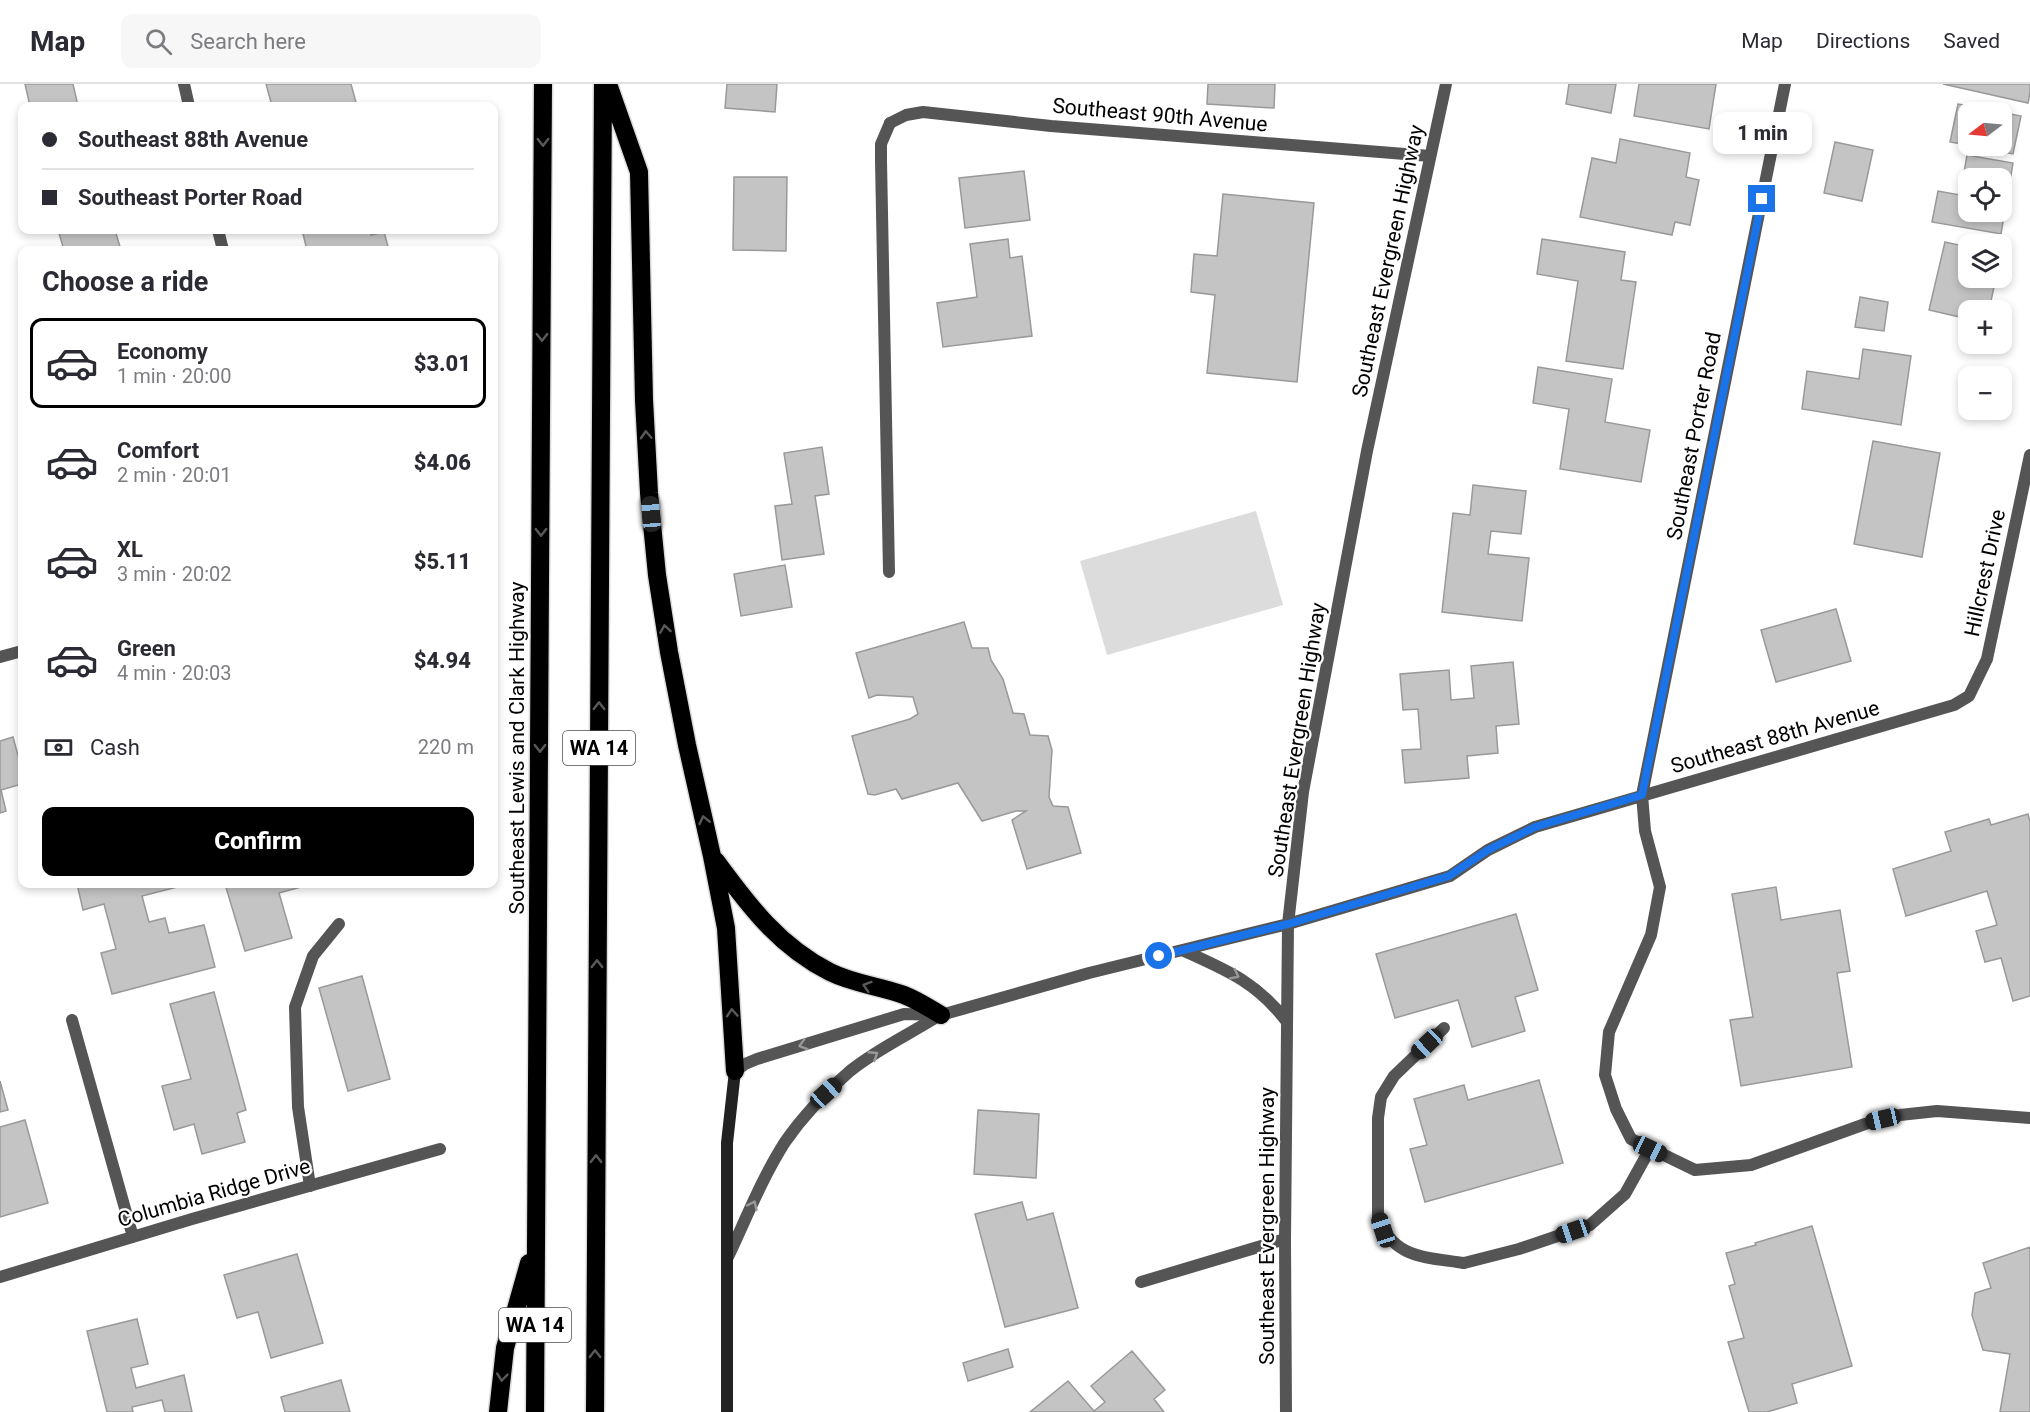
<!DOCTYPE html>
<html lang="en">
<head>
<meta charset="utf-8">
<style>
  body { margin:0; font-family:Roboto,sans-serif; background:#f7f7f7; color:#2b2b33; height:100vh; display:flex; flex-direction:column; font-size:22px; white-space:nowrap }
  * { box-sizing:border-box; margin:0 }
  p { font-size:20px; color:#7c7c81 }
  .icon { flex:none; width:33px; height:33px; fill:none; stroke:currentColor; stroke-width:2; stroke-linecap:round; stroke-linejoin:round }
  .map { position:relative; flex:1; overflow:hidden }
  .side { position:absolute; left:18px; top:162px; width:480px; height:642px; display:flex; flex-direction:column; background:#fff; border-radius:12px; box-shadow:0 3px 9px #0003 }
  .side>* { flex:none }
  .guide { position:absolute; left:18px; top:18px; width:480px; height:132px; border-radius:12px; box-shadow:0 3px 9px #0003; display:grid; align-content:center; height:132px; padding:0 24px; background:#fff }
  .needle { width:39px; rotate:254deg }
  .tools { position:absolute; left:1958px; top:18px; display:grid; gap:12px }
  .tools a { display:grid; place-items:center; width:54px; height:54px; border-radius:12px; background:#fff; box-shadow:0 3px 9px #0003; font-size:30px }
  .end { position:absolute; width:27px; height:27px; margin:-14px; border:8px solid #1a73e8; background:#fff; box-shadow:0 0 0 3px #fff }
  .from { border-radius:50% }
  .bubble { position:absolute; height:42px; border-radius:12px; background:#fff; box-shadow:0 3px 9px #0003; font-size:20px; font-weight:800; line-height:42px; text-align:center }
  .car { position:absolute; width:18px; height:36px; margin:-18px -9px; border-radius:8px; box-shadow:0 0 4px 2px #0007; background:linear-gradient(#222 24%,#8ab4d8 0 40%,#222 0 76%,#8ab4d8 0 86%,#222 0) }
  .guide b { display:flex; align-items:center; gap:21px; height:57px; font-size:22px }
  .guide b+b { border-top:2px solid #e1e1e2 }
  .guide i { width:15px; height:15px; background:#2b2b33 }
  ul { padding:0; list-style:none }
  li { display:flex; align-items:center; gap:18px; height:90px; margin:0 12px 9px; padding:0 12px; border:3px solid transparent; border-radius:12px }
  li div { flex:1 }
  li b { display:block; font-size:22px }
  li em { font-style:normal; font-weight:800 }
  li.selected { border-color:#000 }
  li>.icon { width:54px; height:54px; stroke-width:1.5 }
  h2 { padding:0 24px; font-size:27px; line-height:72px }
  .pay { display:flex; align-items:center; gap:15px; height:66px; padding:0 24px; font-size:22px }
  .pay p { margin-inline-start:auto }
  .action { display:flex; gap:12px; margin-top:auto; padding:12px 24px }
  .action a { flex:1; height:69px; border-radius:12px; background:#000; color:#fff; font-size:24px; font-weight:800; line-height:69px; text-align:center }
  header { display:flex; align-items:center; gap:36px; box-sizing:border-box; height:84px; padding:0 30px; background:#fff; border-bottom:2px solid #e1e1e2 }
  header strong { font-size:28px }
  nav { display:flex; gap:33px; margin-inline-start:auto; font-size:21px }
  .search { width:420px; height:54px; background:#f7f7f7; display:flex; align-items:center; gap:15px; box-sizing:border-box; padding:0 21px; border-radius:12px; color:#7c7c81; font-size:22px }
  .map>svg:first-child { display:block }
  .green { fill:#dcdcdc }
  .building { fill:#c4c4c4; stroke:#999; stroke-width:1.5; fill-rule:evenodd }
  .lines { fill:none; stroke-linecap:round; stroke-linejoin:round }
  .motorway-casing { stroke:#dbdbdb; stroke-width:21 }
  .service { stroke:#555; stroke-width:12 }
  .minor { stroke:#555; stroke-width:12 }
  .tertiary { stroke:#555; stroke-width:12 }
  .secondary { stroke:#222; stroke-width:12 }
  .motorway { stroke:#000; stroke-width:18 }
  .oneway { stroke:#595959 }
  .oneway2 { stroke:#999 }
  .route { stroke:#1a73e8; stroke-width:8 }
  .labels { text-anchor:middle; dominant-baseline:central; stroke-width:4.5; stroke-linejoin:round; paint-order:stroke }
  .shield { fill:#fff; stroke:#4c4c4c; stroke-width:1.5 }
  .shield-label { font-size:20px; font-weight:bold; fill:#000 }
  .street-label { font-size:21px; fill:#000; stroke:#fff }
</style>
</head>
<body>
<header>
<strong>Map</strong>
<div class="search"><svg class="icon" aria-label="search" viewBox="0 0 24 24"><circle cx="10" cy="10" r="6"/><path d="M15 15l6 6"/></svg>Search here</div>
<nav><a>Map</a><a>Directions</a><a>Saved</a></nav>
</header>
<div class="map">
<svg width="2030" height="1328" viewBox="0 0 2030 1328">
  <rect width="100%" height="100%" fill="#fff"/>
  <path class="green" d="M1256,427L1283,521L1107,571L1080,477Z"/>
  <path class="building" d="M25,0H73L78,22H30Z
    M266,0H351L357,22H272Z
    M727,0H777L775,28L725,24Z
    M1208,0H1275L1274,24L1207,20Z
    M1569,0H1616L1611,29L1566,20Z
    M1639,0H1716L1709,45L1634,32Z
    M1943,0H2030V9L2028,19Z
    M1958,20L2021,32L2013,70L1970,62H2001V28H1968V61L1950,58Z
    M1620,55L1690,69L1686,93L1699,96L1690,141L1675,138L1672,151L1580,133L1592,74L1616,79Z
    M1835,58L1873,66L1862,117L1824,109Z
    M1967,71L2013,79L2001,150L1932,138L1938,107L1960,111ZM1968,94H2001V128H1968Z
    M1024,87L1030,136L965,144L959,94Z
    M734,93H787L786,167L733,166Z
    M1223,110L1314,119L1297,298L1207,289L1215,211L1191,208L1194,170L1217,172Z
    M58,146H115L121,166H64Z
    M302,146H369L371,151L384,148L389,166H307Z
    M1008,155L1010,174L1022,172L1032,252L943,263L937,219L977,213L970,160Z
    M1542,155L1625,168L1621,196L1636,198L1623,285L1566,277L1578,197L1537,190Z
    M1945,158L1968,163V194H1996L1989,226H1968V235L1929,226Z
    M1860,213L1888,218L1884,247L1855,243Z
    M1863,265L1911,272L1901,341L1802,325L1807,287L1859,295Z
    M1538,283L1612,295L1605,338L1650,346L1641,398L1560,385L1569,325L1533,319Z
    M1873,357L1940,369L1922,473L1854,460Z
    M822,363L829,410L815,412L824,470L782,476L775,422L792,420L784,369Z
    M1473,401L1526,407L1521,450L1491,447L1488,470L1529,474L1522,537L1442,528L1453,429L1470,431Z
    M785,481L792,523L741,532L734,490Z
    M1836,525L1851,577L1776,598L1761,546Z
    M964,538L972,564H988L991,576L1003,595L1013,629L1024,630L1030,651L1048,652L1052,666L1049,713L1053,722L1068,723L1081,769L1027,785L1012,736L1026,727H1016L982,737L958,699L902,715L896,705L875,711L868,710L852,652L910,635L918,630L913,613L877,611L869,614L856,569Z
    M1513,578L1519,640L1496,642L1498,669L1467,672L1469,694L1405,699L1402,666L1421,665L1418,625L1403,626L1400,590L1449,586L1451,616L1474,614L1471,582Z
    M13,653L22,686V700L1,706L6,727L0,729V657Z
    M2028,730L2030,738V912L2013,917L2001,874L1985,878L1976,847L1997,841L1987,807L1906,832L1893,785L1951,767L1945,748L1989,735L1991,741Z
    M77,800H189L142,812L149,838L165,834L169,849L204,841L215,883L112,910L101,869L116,865L104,820L83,826Z
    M225,800H312L279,809L292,854L245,867Z
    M1776,803L1781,836L1840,826L1850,887L1837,889L1852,983L1741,1002L1730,936L1753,933L1732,810Z
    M1516,830L1538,906L1515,913L1525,947L1472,963L1458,916L1395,934L1376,870Z
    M362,892L390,995L348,1007L319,904Z
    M214,908L246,1026L237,1029L245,1058L202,1070L194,1040L174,1046L162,1002L191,995L170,920Z
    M1539,996L1563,1079L1425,1118L1410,1065L1427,1061L1414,1015L1464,1001L1468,1016Z
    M0,997L8,1026L0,1028Z
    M978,1026L1039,1030L1036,1094L974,1090Z
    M25,1036L48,1119L0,1133V1043Z
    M1022,1118L1027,1136L1053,1129L1078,1224L1005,1243L975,1130Z
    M1812,1142L1852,1282L1792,1300L1797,1319L1767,1328H1749L1728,1258L1744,1254L1729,1202L1735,1200L1726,1169L1756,1161L1755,1159Z
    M2030,1163V1328H2000L2010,1270L1983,1266L1972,1231L1975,1209L1991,1204L1983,1179Z
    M297,1170L323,1259L271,1274L258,1228L237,1234L224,1191Z
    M137,1235L148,1280L131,1284L136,1304L184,1291L192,1328H165L162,1316L132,1323L133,1328H107L87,1247Z
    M1008,1265L1013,1283L968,1297L963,1279Z
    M1132,1267L1165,1306L1154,1315L1164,1328H1030L1068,1297L1094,1327L1105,1318L1091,1302Z
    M341,1296L350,1328H285L281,1313Z"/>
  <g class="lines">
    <defs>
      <path id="motorway" d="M608,0L639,88L644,316L649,409L657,491L669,568L687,661L712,772L726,844L735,987
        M716,777C749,822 779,862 830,888C854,900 880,902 904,911C917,916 929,924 941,931
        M498,1328L505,1264L529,1179
        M535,1328L543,0
        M595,1328L603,0"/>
    </defs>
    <use href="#motorway" class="motorway-casing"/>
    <path class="service" d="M889,488L881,77V60L890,39
      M1444,944L1394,992L1381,1013L1378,1034V1132C1392,1175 1426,1173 1464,1179
      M310,1102L298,1023L295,923L313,872L339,840
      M1141,1198L1285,1155"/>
    <path class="minor" d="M1785,0L1642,711L1645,747L1660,803L1651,851L1609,948L1605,991L1616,1025L1631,1055L1695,1086L1751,1081L1865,1040L1900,1031L1937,1027L2030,1034
      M890,39L906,31L923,28L1051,42L1430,72
      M1288,840L1450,792L1488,766L1535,743L1954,621L1969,612L1987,575L2030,371
      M72,936L133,1153
      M1464,1179L1519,1165L1590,1141L1625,1110L1650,1065
      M0,1193L192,1135L440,1065"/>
    <path class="tertiary" d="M184,0L189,22
      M218,146L223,166
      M0,573L22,567
      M1182,866C1226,886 1257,898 1287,938
      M735,987L745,980L757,975L904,930L941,931L1089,889L1288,840
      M728,1173C746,1135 762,1094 785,1058C803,1032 826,1008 850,987C877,965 910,950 940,931
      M1286,1328L1285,1155L1288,840L1303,708L1367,367L1446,0"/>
    <path class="secondary" d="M727,1328V1059L735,987"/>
    <use href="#motorway" class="motorway"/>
  </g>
  <defs><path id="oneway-chevron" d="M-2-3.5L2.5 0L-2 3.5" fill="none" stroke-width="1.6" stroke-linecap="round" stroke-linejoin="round" transform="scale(1.5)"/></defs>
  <g class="oneway">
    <use href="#oneway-chevron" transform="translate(543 58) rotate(90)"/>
    <use href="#oneway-chevron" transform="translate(542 253) rotate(90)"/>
    <use href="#oneway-chevron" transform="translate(646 351) rotate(-93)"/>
    <use href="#oneway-chevron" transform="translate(541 448) rotate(90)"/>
    <use href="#oneway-chevron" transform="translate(665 545) rotate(-99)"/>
    <use href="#oneway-chevron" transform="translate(599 622) rotate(-90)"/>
    <use href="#oneway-chevron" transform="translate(540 664) rotate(90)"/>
    <use href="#oneway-chevron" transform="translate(704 736) rotate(-103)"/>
    <use href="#oneway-chevron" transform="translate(597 880) rotate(-90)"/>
    <use href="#oneway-chevron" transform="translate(867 902) rotate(-163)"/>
    <use href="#oneway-chevron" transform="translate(732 929) rotate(-94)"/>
    <use href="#oneway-chevron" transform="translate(596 1075) rotate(-90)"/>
    <use href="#oneway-chevron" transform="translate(595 1270) rotate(-90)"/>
    <use href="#oneway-chevron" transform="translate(502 1293) rotate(96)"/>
  </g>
  <g class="oneway2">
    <use href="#oneway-chevron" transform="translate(1235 891) rotate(27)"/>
    <use href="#oneway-chevron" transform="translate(803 961) rotate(163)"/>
    <use href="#oneway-chevron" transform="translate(874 971) rotate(-33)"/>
    <use href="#oneway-chevron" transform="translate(753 1121) rotate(-65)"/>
  </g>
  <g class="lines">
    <path class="route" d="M1159,872L1288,840L1449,792L1488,766L1535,743L1642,711L1762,115"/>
  </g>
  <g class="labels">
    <g class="shield">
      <rect x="563" y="647" width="72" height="34" rx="4.5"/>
      <rect x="499" y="1224" width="72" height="34" rx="4.5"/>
    </g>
    <g class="shield-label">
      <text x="599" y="664">WA 14</text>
      <text x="535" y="1241">WA 14</text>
    </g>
    <g class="street-label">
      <text transform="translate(1160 31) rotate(5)">Southeast 90th Avenue</text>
      <text transform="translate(1388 177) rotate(-78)">Southeast Evergreen Highway</text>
      <text transform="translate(1694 352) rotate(-79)">Southeast Porter Road</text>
      <text transform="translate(1985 489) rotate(-78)">Hillcrest Drive</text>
      <text transform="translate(1775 653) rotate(-16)">Southeast 88th Avenue</text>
      <text transform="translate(1297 656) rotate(-81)">Southeast Evergreen Highway</text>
      <text transform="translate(517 664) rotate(-90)">Southeast Lewis and Clark Highway</text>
      <text transform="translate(214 1109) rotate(-16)">Columbia Ridge Drive</text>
      <text transform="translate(1267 1142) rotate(-90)">Southeast Evergreen Highway</text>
    </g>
  </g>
</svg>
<div class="tools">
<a><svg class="needle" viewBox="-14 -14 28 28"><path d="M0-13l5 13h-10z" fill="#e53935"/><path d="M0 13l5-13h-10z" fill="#7c7c81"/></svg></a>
<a><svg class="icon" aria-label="locate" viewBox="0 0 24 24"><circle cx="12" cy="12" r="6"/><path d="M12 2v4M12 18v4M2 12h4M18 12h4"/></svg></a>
<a><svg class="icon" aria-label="layers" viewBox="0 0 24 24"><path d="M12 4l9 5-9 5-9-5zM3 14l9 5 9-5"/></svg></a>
<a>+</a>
<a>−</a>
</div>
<i class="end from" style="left:1159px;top:872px"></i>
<i class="end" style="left:1762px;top:115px"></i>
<div class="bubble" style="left:1713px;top:28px;width:99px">1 min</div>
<i class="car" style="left:651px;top:430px;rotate:355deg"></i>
<i class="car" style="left:1427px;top:960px;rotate:227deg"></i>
<i class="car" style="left:826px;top:1009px;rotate:48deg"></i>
<i class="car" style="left:1883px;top:1035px;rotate:257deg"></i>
<i class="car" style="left:1650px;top:1065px;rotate:115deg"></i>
<i class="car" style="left:1383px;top:1146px;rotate:342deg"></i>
<i class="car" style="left:1573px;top:1147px;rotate:251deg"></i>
<div class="guide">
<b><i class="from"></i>Southeast 88th Avenue</b>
<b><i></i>Southeast Porter Road</b>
</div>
<section class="side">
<h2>Choose a ride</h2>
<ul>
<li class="selected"><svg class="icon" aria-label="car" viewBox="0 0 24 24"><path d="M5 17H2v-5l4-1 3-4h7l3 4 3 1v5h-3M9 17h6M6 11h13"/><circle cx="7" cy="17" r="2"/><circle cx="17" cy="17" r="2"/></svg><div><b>Economy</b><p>1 min · 20:00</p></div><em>$3.01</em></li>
<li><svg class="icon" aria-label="car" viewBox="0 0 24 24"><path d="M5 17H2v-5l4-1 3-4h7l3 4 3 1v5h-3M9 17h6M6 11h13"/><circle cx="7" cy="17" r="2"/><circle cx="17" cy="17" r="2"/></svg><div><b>Comfort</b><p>2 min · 20:01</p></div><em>$4.06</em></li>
<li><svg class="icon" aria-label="car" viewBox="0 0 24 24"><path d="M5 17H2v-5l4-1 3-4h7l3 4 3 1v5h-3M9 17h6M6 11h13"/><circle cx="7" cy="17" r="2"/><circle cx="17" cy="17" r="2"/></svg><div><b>XL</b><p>3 min · 20:02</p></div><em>$5.11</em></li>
<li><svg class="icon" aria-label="car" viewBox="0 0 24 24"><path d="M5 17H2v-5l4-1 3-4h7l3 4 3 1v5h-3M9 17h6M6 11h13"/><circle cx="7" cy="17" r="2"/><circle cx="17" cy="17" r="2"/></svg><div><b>Green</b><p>4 min · 20:03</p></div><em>$4.94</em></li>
</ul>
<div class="pay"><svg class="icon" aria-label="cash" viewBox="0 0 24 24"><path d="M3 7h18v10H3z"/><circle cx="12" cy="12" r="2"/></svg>Cash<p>220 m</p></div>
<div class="action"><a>Confirm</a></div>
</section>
</div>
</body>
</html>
